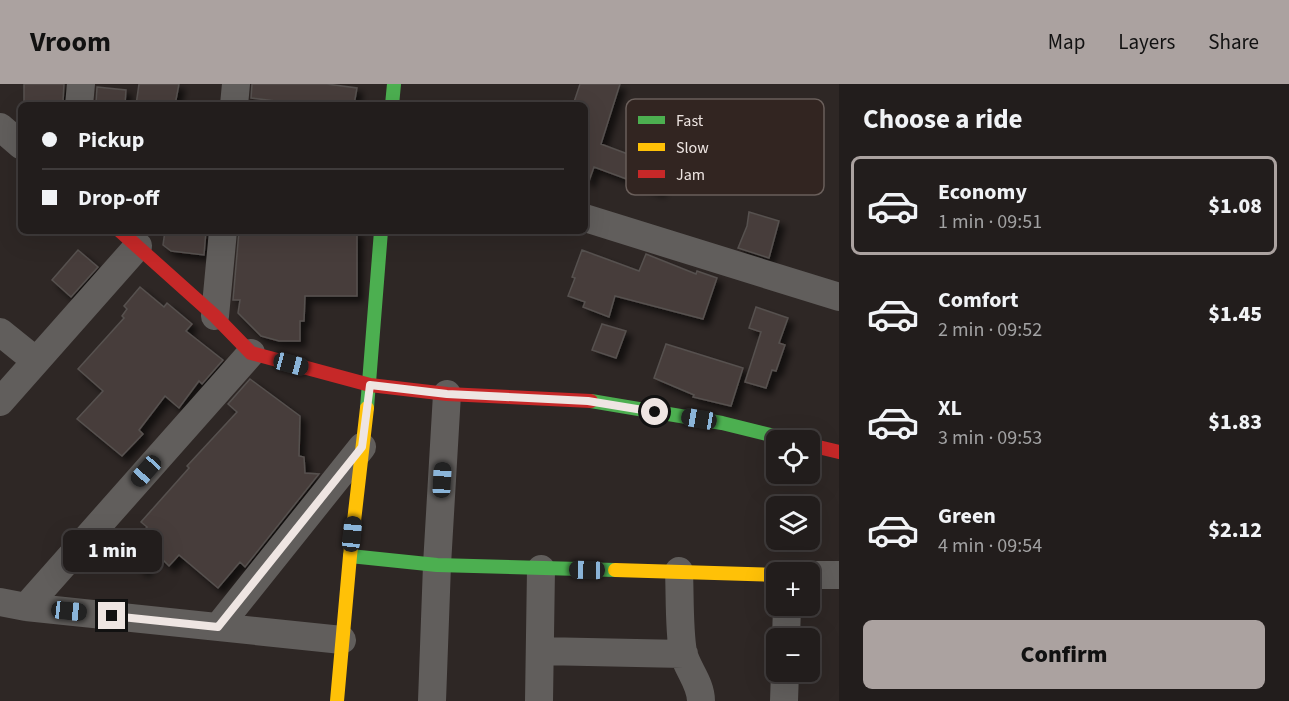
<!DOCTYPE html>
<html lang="en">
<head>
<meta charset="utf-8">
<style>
  body { margin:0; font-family:"Source Sans 3",sans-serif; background:#2e2a29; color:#f1f3f6; height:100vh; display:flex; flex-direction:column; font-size:22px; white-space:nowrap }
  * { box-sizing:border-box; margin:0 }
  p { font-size:20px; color:#a2a2a3 }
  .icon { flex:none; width:33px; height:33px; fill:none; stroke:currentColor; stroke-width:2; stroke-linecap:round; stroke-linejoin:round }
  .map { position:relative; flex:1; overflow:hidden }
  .side { display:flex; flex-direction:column; background:#221d1c; width:450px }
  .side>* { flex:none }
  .hud { position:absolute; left:18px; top:18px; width:570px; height:132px; border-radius:9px; box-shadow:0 6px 24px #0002,0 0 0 2px #3f3b3b; display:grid; align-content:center; height:132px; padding:0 24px; background:#221d1c }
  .buttons { position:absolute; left:766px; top:346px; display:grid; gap:12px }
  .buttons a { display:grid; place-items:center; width:54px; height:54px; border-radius:9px; background:#221d1c; box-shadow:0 6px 24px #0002,0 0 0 2px #3f3b3b; font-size:30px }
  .end { position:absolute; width:27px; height:27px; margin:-14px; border:8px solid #eee5e2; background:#111; box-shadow:0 0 0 3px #111 }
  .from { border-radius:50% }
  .bubble { position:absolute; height:42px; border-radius:9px; background:#221d1c; box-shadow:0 6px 24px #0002,0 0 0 2px #3f3b3b; font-size:20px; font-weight:800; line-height:42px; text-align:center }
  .car { position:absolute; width:18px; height:36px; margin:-18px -9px; border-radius:8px; box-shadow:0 0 4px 2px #0007; background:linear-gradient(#222 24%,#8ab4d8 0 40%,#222 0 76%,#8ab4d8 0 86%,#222 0) }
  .hud b { display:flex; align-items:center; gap:21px; height:57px; font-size:22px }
  .hud b+b { border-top:2px solid #3f3b3b }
  .hud i { width:15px; height:15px; background:#f1f3f6 }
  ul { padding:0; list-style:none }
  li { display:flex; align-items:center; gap:18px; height:99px; margin:0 12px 9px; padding:0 12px; border:3px solid transparent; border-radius:9px }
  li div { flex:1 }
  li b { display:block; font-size:22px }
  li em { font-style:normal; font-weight:800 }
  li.current { border-color:#aba2a0 }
  li>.icon { width:54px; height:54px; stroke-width:1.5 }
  h2 { padding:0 24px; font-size:27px; line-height:72px }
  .action { display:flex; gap:12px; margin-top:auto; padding:12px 24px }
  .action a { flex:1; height:69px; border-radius:9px; background:#aba2a0; color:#111; font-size:24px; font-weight:800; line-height:69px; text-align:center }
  header { display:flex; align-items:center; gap:36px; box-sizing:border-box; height:84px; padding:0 30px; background:#aba2a0; color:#111 }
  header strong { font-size:28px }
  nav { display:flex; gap:33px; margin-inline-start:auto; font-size:21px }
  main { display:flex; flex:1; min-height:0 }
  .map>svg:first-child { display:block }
  .building { fill:#473e3b; stroke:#57514f; stroke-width:1.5; filter:url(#shadow) }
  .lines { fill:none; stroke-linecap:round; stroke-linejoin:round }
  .street { stroke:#615e5c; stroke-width:28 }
  .fast { stroke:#4caf50; stroke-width:14 }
  .slow { stroke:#ffc107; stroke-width:14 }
  .jam { stroke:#c62828; stroke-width:14 }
  .route { stroke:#eee5e2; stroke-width:8 }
  .key { fill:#322521; stroke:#6a5f5b; stroke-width:1.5 }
  .key-label { font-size:16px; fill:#eee5e2 }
</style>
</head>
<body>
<header>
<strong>Vroom</strong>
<nav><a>Map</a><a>Layers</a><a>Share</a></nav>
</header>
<main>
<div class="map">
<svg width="839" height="617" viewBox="0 0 839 617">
  <defs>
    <filter id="shadow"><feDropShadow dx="5.5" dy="5.5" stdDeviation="3" flood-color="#0009"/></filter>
  </defs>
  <rect width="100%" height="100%" fill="#2e2725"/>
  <path class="building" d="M24,0H64L63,18L24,17Z
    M139,0H179L175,21H136Z
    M252,0H327L357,4L354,21H308L251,14Z
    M580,0H620L601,60L668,85L659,107L594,83L589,97L585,96V21H573Z
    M97,3L126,6L125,20L96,19Z
    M749,128L779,137L769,174L738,164L747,142Z
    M165,147H206L204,171L171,167L163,161Z
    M239,147H357V212H305L304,237H300V257H279L261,252L238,229L240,216H233Z
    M78,166L98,183L71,213L52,196Z
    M582,166L639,187L646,170L696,190L697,187L717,194L703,235L615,212L609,233L583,223L585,218L568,212L575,194L572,193Z
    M140,203L164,223L167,219L192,240L186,247L223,276L202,300L199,297L179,324L165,312L139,346L143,350L122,372L77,335L103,307L78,285L124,234L122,232L127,225L124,222Z
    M756,223L788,234L779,259L785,261L776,287L772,286L766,304L745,298L761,248L749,244Z
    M602,240L626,247L616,274L592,266Z
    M666,260L743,284L731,322L693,313L694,311L654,294Z
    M250,295L300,332L299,372L304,373L305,389L319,390L245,483L240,478L218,504L179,471L169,482L158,471L143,487L123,468L147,443L141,438L189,384L187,382L237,328L228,320Z"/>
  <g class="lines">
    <path class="street" d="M79,21L81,0
      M234,21L236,0
      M0,43L21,61
      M585,134L839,213
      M215,232L223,147
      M0,248L36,277
      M0,318L138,162
      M679,487C680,511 679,546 683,568C687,585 701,599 701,617
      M810,491H839
      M0,518L26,523L342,556
      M26,523L251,269
      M218,543L362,363
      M786,555L787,522
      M540,567L684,570
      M432,617L437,481L447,310
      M539,617L541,485
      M784,617L785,588"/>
    <path class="fast" d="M392,21L394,0
      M591,317L722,339L795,357
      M367,324L381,147
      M350,472L437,481L615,486"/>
    <path class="slow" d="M615,486L777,491
      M337,617L350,472L367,324"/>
    <path class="jam" d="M120,147L215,232L251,269L370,301L447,310L591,317
      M810,361L839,368"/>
  </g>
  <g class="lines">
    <path class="route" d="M112,532L218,543L362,363L370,301L447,310L588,317L655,328"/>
  </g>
  <rect x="626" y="15" width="198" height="96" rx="9" class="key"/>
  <rect x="638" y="32" width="27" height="8" fill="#4caf50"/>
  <rect x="638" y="59" width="27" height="8" fill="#ffc107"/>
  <rect x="638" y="86" width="27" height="8" fill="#c62828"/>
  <g class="key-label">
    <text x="676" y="42">Fast</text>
    <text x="676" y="69">Slow</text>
    <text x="676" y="96">Jam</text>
  </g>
</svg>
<div class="buttons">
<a><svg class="icon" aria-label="locate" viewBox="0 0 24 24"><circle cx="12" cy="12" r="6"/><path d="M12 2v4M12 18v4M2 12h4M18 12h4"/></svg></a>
<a><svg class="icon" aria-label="layers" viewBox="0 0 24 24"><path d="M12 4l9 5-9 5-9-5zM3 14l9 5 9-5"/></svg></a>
<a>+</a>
<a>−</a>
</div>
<i class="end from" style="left:655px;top:328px"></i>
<i class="end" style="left:112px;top:532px"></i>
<div class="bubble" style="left:63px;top:446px;width:99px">1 min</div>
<i class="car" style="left:291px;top:280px;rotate:105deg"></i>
<i class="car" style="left:699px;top:335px;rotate:280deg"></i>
<i class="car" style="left:146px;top:387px;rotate:222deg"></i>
<i class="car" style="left:442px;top:396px;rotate:3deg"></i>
<i class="car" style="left:352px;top:450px;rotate:6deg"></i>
<i class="car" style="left:587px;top:486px;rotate:271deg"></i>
<i class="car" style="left:69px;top:527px;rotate:96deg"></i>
<div class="hud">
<b><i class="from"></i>Pickup</b>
<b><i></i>Drop-off</b>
</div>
</div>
<section class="side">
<h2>Choose a ride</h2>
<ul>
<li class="current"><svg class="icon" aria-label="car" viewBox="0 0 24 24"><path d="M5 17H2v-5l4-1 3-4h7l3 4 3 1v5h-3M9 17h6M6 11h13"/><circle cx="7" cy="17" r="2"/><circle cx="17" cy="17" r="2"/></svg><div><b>Economy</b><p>1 min · 09:51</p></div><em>$1.08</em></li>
<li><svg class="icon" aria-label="car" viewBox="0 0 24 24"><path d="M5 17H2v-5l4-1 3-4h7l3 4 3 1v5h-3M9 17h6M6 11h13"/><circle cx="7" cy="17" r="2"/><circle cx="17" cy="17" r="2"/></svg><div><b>Comfort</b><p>2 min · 09:52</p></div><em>$1.45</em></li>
<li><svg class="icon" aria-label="car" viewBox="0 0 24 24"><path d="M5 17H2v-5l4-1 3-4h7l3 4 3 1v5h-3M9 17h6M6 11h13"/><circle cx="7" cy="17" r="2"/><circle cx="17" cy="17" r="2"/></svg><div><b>XL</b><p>3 min · 09:53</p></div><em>$1.83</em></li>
<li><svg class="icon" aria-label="car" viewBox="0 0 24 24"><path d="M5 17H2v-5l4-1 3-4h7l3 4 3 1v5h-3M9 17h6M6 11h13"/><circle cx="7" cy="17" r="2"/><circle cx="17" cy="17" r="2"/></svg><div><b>Green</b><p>4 min · 09:54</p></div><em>$2.12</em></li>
</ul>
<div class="action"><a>Confirm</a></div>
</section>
</main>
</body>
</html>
